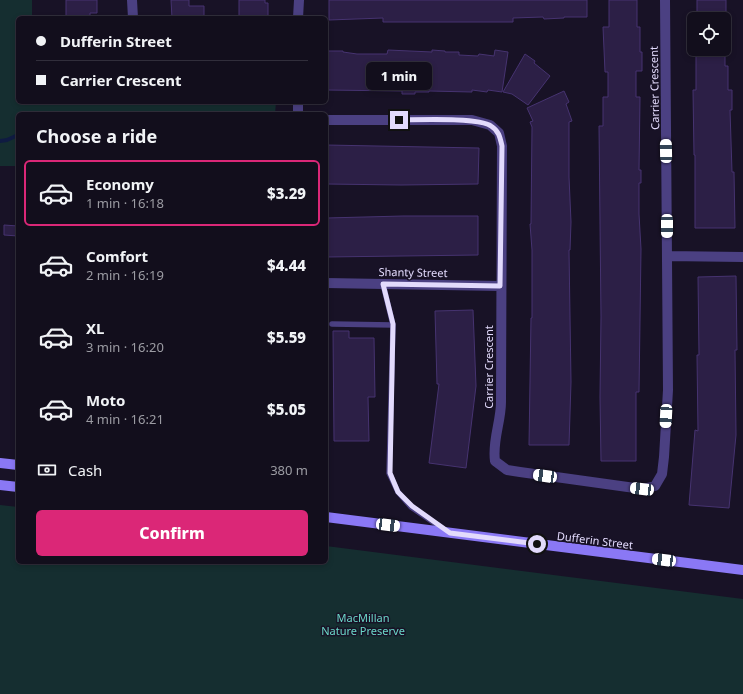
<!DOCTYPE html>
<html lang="en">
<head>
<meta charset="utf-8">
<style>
  body { margin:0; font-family:"Noto Sans",sans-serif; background:#1b1725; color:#f1f3f6; height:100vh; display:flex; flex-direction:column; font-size:15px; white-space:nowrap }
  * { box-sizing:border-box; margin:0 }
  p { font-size:13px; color:#9c9ca3 }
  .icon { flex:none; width:22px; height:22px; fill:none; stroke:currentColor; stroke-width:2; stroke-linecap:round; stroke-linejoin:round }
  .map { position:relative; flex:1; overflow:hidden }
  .details { position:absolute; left:16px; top:112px; width:312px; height:452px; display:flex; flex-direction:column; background:#120e1c; border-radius:6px; box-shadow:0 2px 6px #0003,0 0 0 1px #312e3b }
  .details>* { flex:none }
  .banner { position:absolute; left:16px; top:16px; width:312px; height:88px; border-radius:6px; box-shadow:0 2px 6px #0003,0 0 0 1px #312e3b; display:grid; align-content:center; height:88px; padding:0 20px; background:#120e1c }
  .tools { position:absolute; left:687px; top:12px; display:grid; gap:8px }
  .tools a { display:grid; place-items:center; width:44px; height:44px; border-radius:6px; background:#120e1c; box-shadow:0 2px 6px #0003,0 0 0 1px #312e3b; font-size:20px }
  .end { position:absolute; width:18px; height:18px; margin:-9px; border:5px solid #e2dafc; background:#111; box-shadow:0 0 0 2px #111 }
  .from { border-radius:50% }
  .bubble { position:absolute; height:28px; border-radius:6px; background:#120e1c; box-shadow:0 2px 6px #0003,0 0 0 1px #312e3b; font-size:13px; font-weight:800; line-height:28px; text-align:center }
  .car { position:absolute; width:12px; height:24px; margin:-12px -6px; border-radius:5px; box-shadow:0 0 3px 1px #0007; background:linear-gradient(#fff 24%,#345 0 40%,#fff 0 76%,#345 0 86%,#fff 0) }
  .banner b { display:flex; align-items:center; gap:14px; height:38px; font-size:15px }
  .banner b+b { border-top:1px solid #312e3b }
  .banner i { width:10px; height:10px; background:#f1f3f6 }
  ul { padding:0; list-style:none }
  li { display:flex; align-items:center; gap:12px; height:66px; margin:0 8px 6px; padding:0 12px; border:2px solid transparent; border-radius:6px }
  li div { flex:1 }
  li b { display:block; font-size:15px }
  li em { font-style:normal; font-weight:800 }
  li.selected { border-color:#db2777 }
  li>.icon { width:36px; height:36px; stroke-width:1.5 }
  h2 { padding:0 20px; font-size:18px; line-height:48px }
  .pay { display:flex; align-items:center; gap:10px; height:44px; padding:0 20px; font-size:15px }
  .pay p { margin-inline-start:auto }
  .button { display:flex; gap:8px; margin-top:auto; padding:8px 20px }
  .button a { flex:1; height:46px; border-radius:6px; background:#db2777; color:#fff; font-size:16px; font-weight:800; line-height:46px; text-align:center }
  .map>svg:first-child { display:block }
  .green { fill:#152e30 }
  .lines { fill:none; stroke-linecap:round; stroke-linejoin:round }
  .stream { stroke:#0f1b42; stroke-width:4 }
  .building { fill:#2c1f46; stroke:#463370 }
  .service { stroke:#4b4082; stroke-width:5.5 }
  .minor { stroke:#4b4082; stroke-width:10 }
  .secondary { stroke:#8a78f5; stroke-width:10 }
  .route { stroke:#e2dafc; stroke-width:5 }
  .labels { text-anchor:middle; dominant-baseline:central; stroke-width:3; stroke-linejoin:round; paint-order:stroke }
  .street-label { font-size:11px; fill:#e2dafc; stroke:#181226 }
  .park-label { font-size:11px; fill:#6bd7c9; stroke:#181226 }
</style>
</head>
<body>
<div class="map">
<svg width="743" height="694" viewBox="0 0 743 694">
  <rect width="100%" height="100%" fill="#181226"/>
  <path class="green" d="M0,0H32V18H18V102H276L275,114H18V166H0Z
    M0,505L18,507V562H326V546L743,599V694H0Z"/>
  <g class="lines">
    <path class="stream" d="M0,141L7,140L18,135"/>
  </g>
  <path class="building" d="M66,0H97V13H90V18H66Z
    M171,0H189V6H204V18H172Z
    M239,0H265V3H268V18H239Z
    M329,0H587V17H564V18L544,19L543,17L513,18V22H383V18L329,20Z
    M609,0H637V27H640V52H642V71H636V97H640L639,170H641V183H639V214L641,249L639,392H636V461H601L600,397L601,317L599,126H603V97H608V72H605L603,27H609Z
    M697,0H726V19H697Z
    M696,49H725V66H728V90H732V110H730L732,172H734L735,228H695V155H694L693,90H696Z
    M388,50L432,52V50L445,51V52H459V55L478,56L479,54L494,56L495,50L508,52L502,92L488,90L487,92L472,90V92L429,91V92H415V94H402V91L326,90V51H343V52L357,54H387Z
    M525,54L535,61L534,63L550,76L528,105L512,94L503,92Z
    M564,91L569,102L566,104L572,121L569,122V177L571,222L570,250H569L571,382L569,445H529L531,318H532V250L530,224H531L532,127L530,122L533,121L527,108Z
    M326,145L479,148L478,184L401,185L326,184Z
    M403,216H478V255L326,257V218Z
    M4,225L18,226V236L4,235Z
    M736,276L737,350H735L736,435L729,508L689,505L695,430L698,431L697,355H699L698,277Z
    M473,310L476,386L466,468L429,463L439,384H437L435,311Z
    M333,331H349V338H374L375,397H368L369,441H334Z"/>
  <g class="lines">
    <path class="service" d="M383,284L393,325L389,473L398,492L411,507L446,531
      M332,324L393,325"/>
    <path class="minor" d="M132,0L133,18
      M298,18L299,0
      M298,114V102
      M326,120H472L490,125L499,133L502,146C501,231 501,316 501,402C501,422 492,441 495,461L507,470L520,472L642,489L655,486L662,474L664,457L668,390L665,0
      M667,256L743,257
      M326,283L500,286"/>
    <path class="secondary" d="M0,463L18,465
      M0,485L18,487
      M326,517L743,570"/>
  </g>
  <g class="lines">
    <path class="route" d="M399,120C416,120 479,117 491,126C499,131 500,137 502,146L500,286L383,284L393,324L390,473L398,492L412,506L450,533L537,544"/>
  </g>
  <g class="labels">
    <g class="street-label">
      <text transform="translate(654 88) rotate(-91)">Carrier Crescent</text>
      <text transform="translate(413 272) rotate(1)">Shanty Street</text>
      <text transform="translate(488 367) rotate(-90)">Carrier Crescent</text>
      <text transform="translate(595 540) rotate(7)">Dufferin Street</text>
    </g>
    <g class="park-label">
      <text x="363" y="617">MacMillan<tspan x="363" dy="13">Nature Preserve</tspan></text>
    </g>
  </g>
</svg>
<div class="tools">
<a><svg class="icon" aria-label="locate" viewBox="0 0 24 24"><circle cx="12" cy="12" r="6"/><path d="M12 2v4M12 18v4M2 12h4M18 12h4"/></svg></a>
</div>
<i class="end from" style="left:537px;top:544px"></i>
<i class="end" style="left:399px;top:120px"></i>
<div class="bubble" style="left:366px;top:62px;width:66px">1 min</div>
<i class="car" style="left:666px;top:151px;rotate:359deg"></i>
<i class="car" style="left:667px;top:226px;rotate:180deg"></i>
<i class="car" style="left:666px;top:416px;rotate:183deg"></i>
<i class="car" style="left:545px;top:476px;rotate:278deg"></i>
<i class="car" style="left:642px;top:489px;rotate:277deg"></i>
<i class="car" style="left:388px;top:525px;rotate:97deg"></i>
<i class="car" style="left:664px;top:560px;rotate:277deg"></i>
<div class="banner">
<b><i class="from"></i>Dufferin Street</b>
<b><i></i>Carrier Crescent</b>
</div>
<section class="details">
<h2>Choose a ride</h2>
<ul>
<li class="selected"><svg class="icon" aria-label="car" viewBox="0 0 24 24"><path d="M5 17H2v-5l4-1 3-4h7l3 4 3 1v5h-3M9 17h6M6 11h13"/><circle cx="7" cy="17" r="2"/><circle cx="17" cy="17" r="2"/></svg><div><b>Economy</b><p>1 min · 16:18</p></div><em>$3.29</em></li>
<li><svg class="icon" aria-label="car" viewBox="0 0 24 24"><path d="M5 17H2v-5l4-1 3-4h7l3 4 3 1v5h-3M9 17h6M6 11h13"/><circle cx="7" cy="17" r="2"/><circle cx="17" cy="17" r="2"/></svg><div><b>Comfort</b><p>2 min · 16:19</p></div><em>$4.44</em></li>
<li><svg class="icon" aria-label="car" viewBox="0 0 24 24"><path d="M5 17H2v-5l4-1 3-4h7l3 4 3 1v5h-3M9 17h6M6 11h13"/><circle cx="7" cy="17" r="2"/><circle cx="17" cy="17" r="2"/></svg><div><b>XL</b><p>3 min · 16:20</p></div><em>$5.59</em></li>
<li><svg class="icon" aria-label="car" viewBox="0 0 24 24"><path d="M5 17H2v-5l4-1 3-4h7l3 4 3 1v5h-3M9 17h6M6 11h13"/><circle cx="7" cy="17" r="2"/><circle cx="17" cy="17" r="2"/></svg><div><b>Moto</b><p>4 min · 16:21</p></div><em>$5.05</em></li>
</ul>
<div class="pay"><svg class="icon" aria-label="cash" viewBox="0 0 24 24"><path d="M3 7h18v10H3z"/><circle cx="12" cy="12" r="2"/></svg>Cash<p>380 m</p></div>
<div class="button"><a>Confirm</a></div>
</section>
</div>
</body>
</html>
